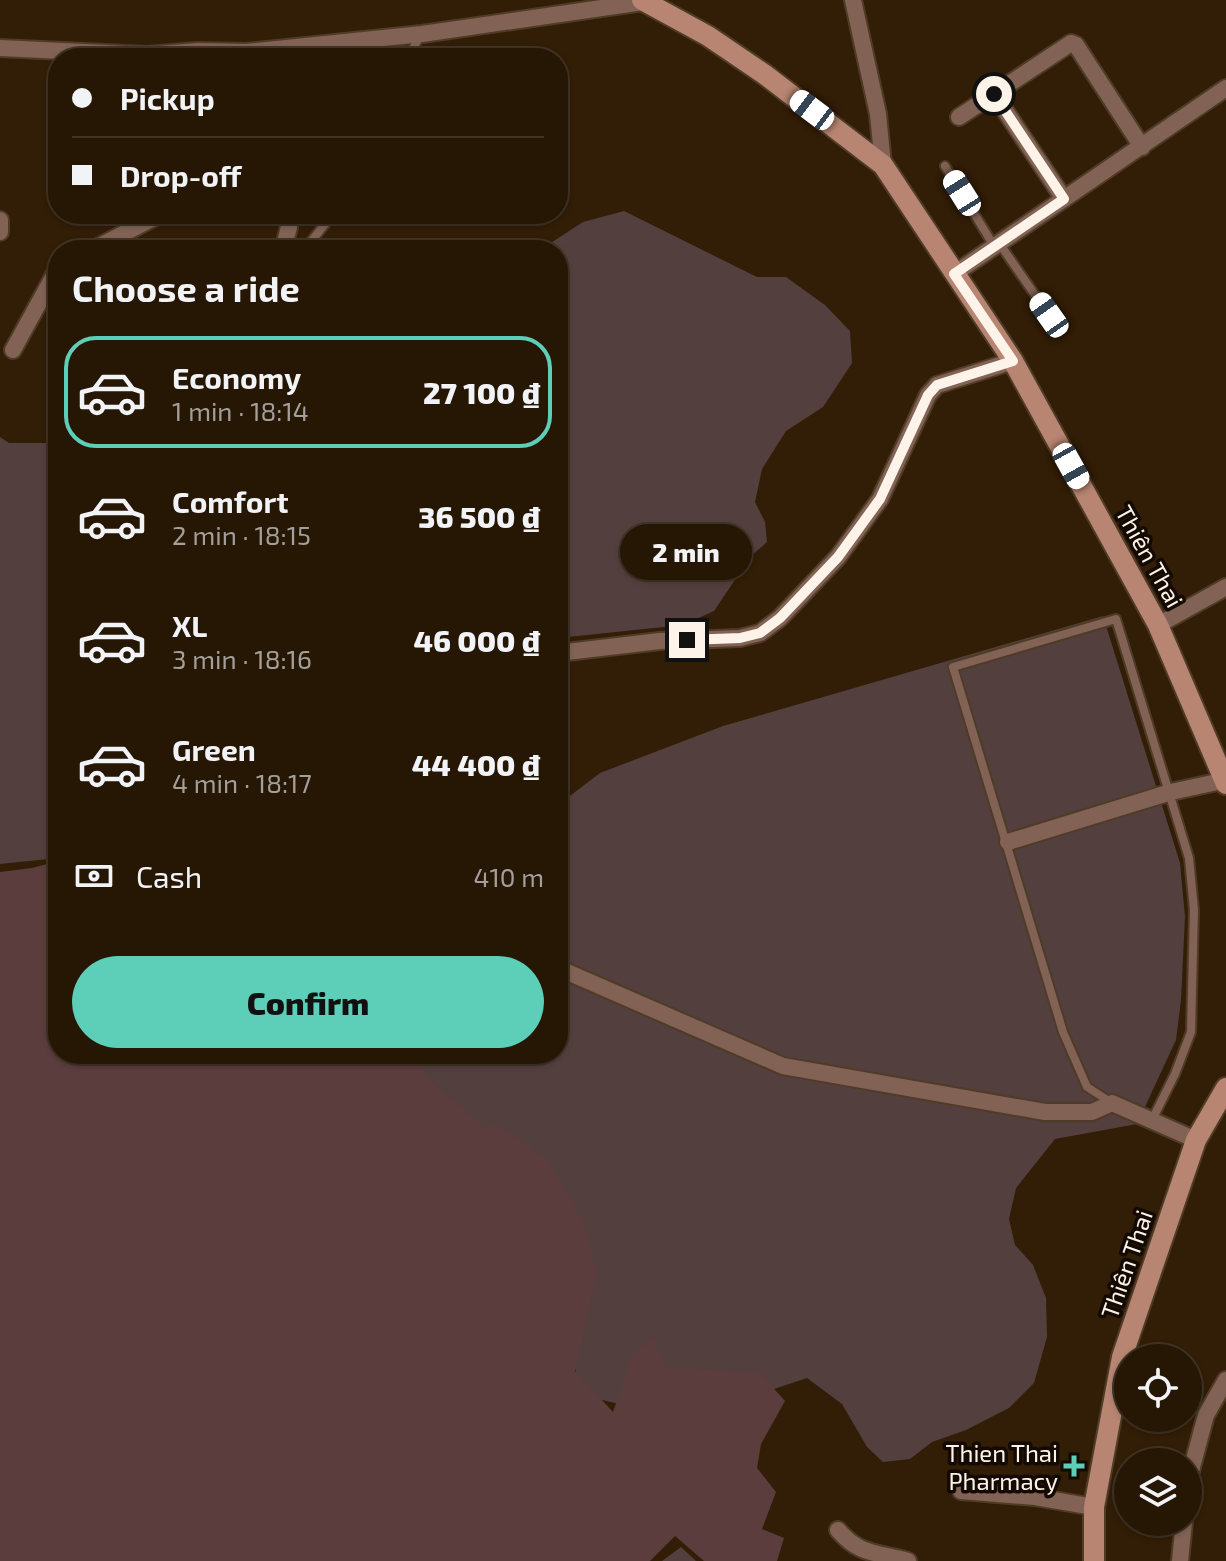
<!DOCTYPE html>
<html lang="en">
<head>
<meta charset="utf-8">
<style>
  body { margin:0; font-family:"Exo 2",sans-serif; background:#322313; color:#f1f3f6; height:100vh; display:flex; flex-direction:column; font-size:30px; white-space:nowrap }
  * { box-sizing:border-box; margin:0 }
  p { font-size:26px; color:#a49f9a }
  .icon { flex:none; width:44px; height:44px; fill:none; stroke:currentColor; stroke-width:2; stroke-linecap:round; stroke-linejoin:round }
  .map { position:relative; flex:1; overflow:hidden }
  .details { position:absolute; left:48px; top:240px; width:520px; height:824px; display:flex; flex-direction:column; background:#261604; border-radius:32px; box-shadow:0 2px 6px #0004,0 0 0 2px #423526 }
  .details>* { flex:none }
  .guide { position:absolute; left:48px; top:48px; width:520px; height:176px; border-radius:32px; box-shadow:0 2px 6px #0004,0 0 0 2px #423526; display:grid; align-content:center; height:176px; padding:0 24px; background:#261604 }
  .tools { position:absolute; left:1114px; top:1344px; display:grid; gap:16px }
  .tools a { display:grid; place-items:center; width:88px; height:88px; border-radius:50%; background:#261604; box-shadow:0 2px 6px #0004,0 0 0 2px #423526; font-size:40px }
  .end { position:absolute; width:36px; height:36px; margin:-18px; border:10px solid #fef3e8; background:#111; box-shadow:0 0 0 4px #111 }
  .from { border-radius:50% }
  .bubble { position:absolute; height:56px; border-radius:28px; background:#261604; box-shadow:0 2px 6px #0004,0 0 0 2px #423526; font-size:26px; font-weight:800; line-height:56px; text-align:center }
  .car { position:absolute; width:24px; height:48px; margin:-24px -12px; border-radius:10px; box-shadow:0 0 6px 2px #0007; background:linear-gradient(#fff 24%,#345 0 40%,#fff 0 76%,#345 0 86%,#fff 0) }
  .guide b { display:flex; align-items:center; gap:28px; height:76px; font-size:30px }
  .guide b+b { border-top:2px solid #423526 }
  .guide i { width:20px; height:20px; background:#f1f3f6 }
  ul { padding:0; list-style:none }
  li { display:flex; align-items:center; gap:24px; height:112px; margin:0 16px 12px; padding:0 8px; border:4px solid transparent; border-radius:32px }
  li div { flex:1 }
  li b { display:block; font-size:30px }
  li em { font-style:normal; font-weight:800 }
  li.selected { border-color:#5dceb8 }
  li>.icon { width:72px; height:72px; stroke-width:1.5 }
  h2 { padding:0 24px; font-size:36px; line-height:96px }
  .pay { display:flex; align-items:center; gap:20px; height:88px; padding:0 24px; font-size:30px }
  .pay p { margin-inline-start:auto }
  .primary-button { display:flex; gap:16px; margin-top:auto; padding:16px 24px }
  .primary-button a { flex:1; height:92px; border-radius:48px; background:#5dceb8; color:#111; font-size:32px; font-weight:800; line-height:92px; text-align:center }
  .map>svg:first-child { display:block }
  .green { fill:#543f3f }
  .forest { fill:#5b3d3d }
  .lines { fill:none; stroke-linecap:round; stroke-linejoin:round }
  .lane-casing { stroke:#4f3b26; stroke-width:12 }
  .street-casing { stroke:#4f3b26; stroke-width:20 }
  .secondary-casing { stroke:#4f3b26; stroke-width:24 }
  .lane { stroke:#816255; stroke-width:8 }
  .street { stroke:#816255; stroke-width:16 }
  .secondary { stroke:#b78571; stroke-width:20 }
  .route { stroke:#fef3e8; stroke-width:10 }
  .poi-dot { fill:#5dceb8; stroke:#130a03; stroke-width:3 }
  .labels { text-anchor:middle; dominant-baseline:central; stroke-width:7; stroke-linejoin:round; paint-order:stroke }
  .street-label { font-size:24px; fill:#fef3e8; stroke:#130a03 }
  .poi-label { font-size:24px; fill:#fef3e8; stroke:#130a03; text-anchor:end }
</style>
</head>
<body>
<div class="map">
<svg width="1226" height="1561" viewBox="0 0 1226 1561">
  <rect width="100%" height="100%" fill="#321d06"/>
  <path class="green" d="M624,211L757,277H786L825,305L850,331L852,363L823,407L786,431L762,469L755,502L765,522L767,542L751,556L714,611L683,625L558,638V250H540L583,222Z
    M0,437L9,443H58V858L0,864Z
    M1103,616L1180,863L1185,917L1181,1000L1176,1040L1137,1124L1055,1139L1016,1188L1009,1219L1015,1245L1033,1265L1046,1298L1047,1337L1034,1383L1009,1408L966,1430L932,1442L910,1459L883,1462L867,1447L842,1404L807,1378L774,1389L632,1407L598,1399L577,1382L570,1326L391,1054H558V805L600,773L723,726Z
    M681,1547L696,1561H662Z"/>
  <path class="forest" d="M58,861V1054H411L431,1081L486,1129L495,1123L549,1161L583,1220L597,1272L575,1371L613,1412L633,1354L653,1338L668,1367L760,1373L785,1401L761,1444L757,1468L776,1492L762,1529L784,1538L777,1561H704L675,1536L650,1561H0V872L32,868Z"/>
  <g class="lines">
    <defs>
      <path id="lane" d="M408,58L421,34
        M945,166L994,246
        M999,243L1049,315
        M309,244L333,214
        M1112,1103L1087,1087L1063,1032L953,667L1116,619L1189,858L1194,910L1191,1032L1175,1074L1152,1120"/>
      <path id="street" d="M853,0L878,114L883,165
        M0,48L147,55L198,51L246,52L422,34L643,2
        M994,94L1064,199
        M959,117L1071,43L1076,45L1142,147
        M0,220V232
        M72,250H83
        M92,250L161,214
        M283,250L289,227L285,214
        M954,274L1226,88
        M13,350L58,268
        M1158,625L1226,587
        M558,653L660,641L740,638L760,633L780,618L838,557L880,499L928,395L937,385L1013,361
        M1008,842L1171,792L1226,780
        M558,968L783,1066L1045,1112H1092L1112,1103L1196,1140
        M1188,1482L1206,1415L1226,1380
        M961,1491L1035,1497L1094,1507
        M838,1530C860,1556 878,1552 908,1561
        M1180,1561L1184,1522"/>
      <path id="secondary" d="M642,0L708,36L764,74L883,165L1013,361L1158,625L1226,784
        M1094,1561V1507L1122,1357L1196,1140L1226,1088"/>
    </defs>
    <use href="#lane" class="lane-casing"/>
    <use href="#street" class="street-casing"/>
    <use href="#secondary" class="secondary-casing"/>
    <use href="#lane" class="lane"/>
    <use href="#street" class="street"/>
    <use href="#secondary" class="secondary"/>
  </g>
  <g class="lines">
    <path class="route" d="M687,640L740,638L760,633L780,618L838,557L880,499L928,395L937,385L1013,361L954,274L1064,199L994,94"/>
  </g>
  <path class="poi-dot" d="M1070 1454h8v8h8v8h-8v8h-8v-8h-8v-8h8z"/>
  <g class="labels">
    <g class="street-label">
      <text transform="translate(1150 556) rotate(61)">Thiên Thai</text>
      <text transform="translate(1126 1264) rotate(-71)">Thiên Thai</text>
    </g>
    <g class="poi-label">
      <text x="1058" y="1452">Thien Thai<tspan x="1058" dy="28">Pharmacy</tspan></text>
    </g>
  </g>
</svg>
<div class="tools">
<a><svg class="icon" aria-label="locate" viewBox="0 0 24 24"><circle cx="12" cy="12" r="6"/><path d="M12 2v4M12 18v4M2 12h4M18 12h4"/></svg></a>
<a><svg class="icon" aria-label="layers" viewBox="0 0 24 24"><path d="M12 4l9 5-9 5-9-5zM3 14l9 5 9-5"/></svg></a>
</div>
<i class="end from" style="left:994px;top:94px"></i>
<i class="end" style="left:687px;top:640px"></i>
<div class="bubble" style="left:620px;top:524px;width:132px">2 min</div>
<i class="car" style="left:812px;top:110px;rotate:307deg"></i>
<i class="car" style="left:962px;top:193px;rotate:328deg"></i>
<i class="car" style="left:1049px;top:315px;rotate:325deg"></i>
<i class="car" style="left:1071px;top:466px;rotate:151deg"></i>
<div class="guide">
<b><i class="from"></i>Pickup</b>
<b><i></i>Drop-off</b>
</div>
<section class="details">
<h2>Choose a ride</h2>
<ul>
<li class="selected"><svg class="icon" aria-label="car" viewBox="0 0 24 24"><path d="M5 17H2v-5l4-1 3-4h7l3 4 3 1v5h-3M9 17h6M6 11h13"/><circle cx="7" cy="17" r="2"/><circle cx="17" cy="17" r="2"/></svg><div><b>Economy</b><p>1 min · 18:14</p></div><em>27 100 ₫</em></li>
<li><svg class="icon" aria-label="car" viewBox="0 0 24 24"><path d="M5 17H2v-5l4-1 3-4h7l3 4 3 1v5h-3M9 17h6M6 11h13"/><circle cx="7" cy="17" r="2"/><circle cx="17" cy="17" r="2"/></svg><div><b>Comfort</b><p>2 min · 18:15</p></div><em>36 500 ₫</em></li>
<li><svg class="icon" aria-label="car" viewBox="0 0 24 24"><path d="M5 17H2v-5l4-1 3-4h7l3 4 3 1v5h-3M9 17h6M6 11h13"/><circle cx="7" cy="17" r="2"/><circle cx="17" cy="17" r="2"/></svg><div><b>XL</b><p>3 min · 18:16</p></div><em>46 000 ₫</em></li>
<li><svg class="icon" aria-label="car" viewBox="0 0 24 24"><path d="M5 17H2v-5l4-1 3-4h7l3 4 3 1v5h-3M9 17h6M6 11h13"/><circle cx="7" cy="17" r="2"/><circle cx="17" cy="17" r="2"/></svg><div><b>Green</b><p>4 min · 18:17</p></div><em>44 400 ₫</em></li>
</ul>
<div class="pay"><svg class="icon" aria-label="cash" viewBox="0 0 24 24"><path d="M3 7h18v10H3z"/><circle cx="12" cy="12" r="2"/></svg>Cash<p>410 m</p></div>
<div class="primary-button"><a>Confirm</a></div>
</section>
</div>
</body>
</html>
